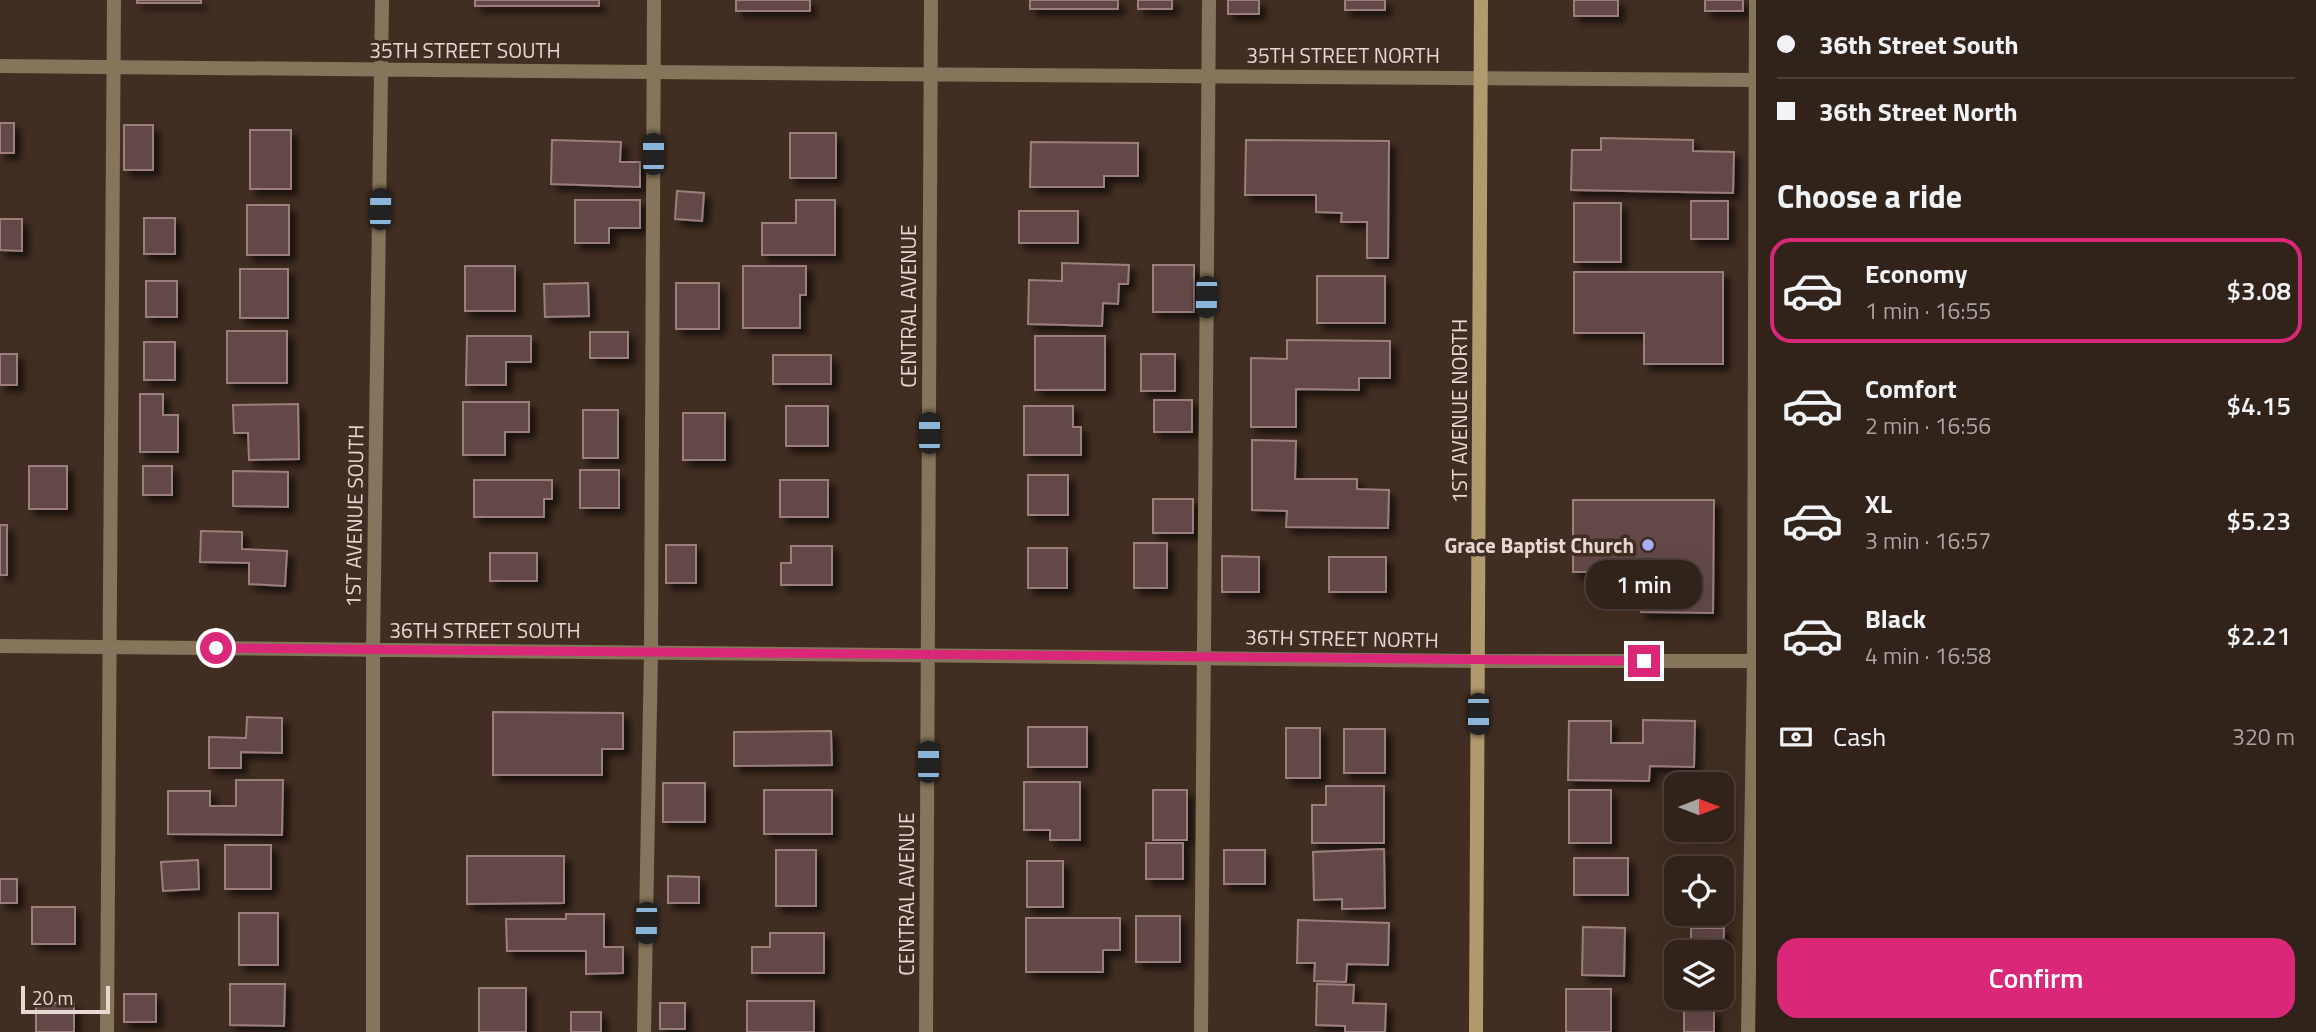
<!DOCTYPE html>
<html lang="en">
<head>
<meta charset="utf-8">
<style>
  body { margin:0; font-family:"Titillium Web",sans-serif; background:#392a23; color:#f1f3f6; height:100vh; display:flex; flex-direction:column; font-size:26px; white-space:nowrap }
  * { box-sizing:border-box; margin:0 }
  p { font-size:23px; color:#a8a4a2 }
  .icon { flex:none; width:38px; height:38px; fill:none; stroke:currentColor; stroke-width:2; stroke-linecap:round; stroke-linejoin:round }
  .map { position:relative; flex:1; overflow:hidden }
  .side { display:flex; flex-direction:column; background:#31221a; width:560px }
  .side>* { flex:none }
  .hud { display:grid; align-content:center; height:154px; padding:0 21px; background:#31221a }
  .needle { width:46px; rotate:90deg }
  .buttons { position:absolute; left:1664px; top:772px; display:grid; gap:14px }
  .buttons a { display:grid; place-items:center; width:70px; height:70px; border-radius:14px; background:#31221a; box-shadow:0 7px 28px #0002,0 0 0 2px #4c3f39; font-size:35px }
  .scale { position:absolute; left:21px; bottom:18px; width:89px; box-sizing:border-box; padding-left:7px; border:4px solid #e6d9d2; border-top:0; font-size:19px; line-height:24px; white-space:nowrap; color:#e6d9d2; -webkit-text-stroke:5px #412e22; paint-order:stroke }
  .end { position:absolute; width:32px; height:32px; margin:-16px; border:9px solid #db2777; background:#fff; box-shadow:0 0 0 4px #fff }
  .from { border-radius:50% }
  .bubble { position:absolute; height:49px; border-radius:21px; background:#31221a; box-shadow:0 7px 28px #0002,0 0 0 2px #4c3f39; font-size:23px; font-weight:600; line-height:49px; text-align:center }
  .car { position:absolute; width:21px; height:42px; margin:-21px -10px; border-radius:9px; box-shadow:0 0 5px 2px #0007; background:linear-gradient(#222 24%,#8ab4d8 0 40%,#222 0 76%,#8ab4d8 0 86%,#222 0) }
  .hud b { display:flex; align-items:center; gap:24px; height:66px; font-size:26px }
  .hud b+b { border-top:2px solid #4c3f39 }
  .hud i { width:18px; height:18px; background:#f1f3f6 }
  ul { padding:0; list-style:none }
  li { display:flex; align-items:center; gap:21px; height:105px; margin:0 14px 10px; padding:0 7px; border:4px solid transparent; border-radius:21px }
  li div { flex:1 }
  li b { display:block; font-size:26px }
  li em { font-style:normal; font-weight:600 }
  li.on { border-color:#db2777 }
  li>.icon { width:63px; height:63px; stroke-width:1.5 }
  h2 { padding:0 21px; font-size:32px; line-height:84px }
  .pay { display:flex; align-items:center; gap:18px; height:77px; padding:0 21px; font-size:26px }
  .pay p { margin-inline-start:auto }
  .action { display:flex; gap:14px; margin-top:auto; padding:14px 21px }
  .action a { flex:1; height:80px; border-radius:21px; background:#db2777; color:#fff; font-size:28px; font-weight:600; line-height:80px; text-align:center }
  main { display:flex; flex:1; min-height:0 }
  .map>svg:first-child { display:block }
  .building { fill:#624946; stroke:#9a7f7b; stroke-width:2; filter:url(#shadow) }
  .lines { fill:none; stroke-linecap:round; stroke-linejoin:round }
  .service { stroke:#85755a; stroke-width:14 }
  .minor { stroke:#85755a; stroke-width:14 }
  .tertiary { stroke:#85755a; stroke-width:14 }
  .secondary { stroke:#b3996e; stroke-width:14 }
  .route { stroke:#db2777; stroke-width:9 }
  .poi-dot { fill:#abaffb; stroke:#412e22; stroke-width:2.5 }
  .labels { text-anchor:middle; dominant-baseline:central; stroke-width:7; stroke-linejoin:round; paint-order:stroke }
  .street-label { font-size:21px; fill:#e6d9d2; stroke:#412e22 }
  .poi-label { font-size:21px; font-weight:bold; fill:#e6d9d2; stroke:#412e22; text-anchor:end }
</style>
</head>
<body>
<main>
<div class="map">
<svg width="1756" height="1032" viewBox="0 0 1756 1032">
  <defs>
    <filter id="shadow"><feDropShadow dx="6" dy="6" stdDeviation="3.5" flood-color="#0009"/></filter>
  </defs>
  <rect width="100%" height="100%" fill="#412e22"/>
  <path class="building" d="M137,0H201V3H137Z
    M475,0H599V6H475Z
    M736,0H810V11H736Z
    M1030,0H1118V9H1030Z
    M1138,0H1172V9H1138Z
    M1228,0H1259V14H1228Z
    M1345,0H1385V10H1345Z
    M1574,0H1618V16H1574Z
    M1705,0H1743V11H1705Z
    M0,123H14V153H0Z
    M124,125H153V170H124Z
    M250,130H291V189H250Z
    M790,133H836V178H790Z
    M1601,138L1693,140V151L1734,152L1733,193L1571,190L1572,150H1601Z
    M552,140L621,142L620,162H640V187L551,184Z
    M1246,140L1389,141L1388,258H1367V222H1341L1342,213L1316,212V195H1245Z
    M1031,142L1138,143V176H1104V187H1030Z
    M677,191L704,193L702,221L675,219Z
    M575,200H640V228H609V243H575Z
    M796,200H835V255H762V223H796Z
    M1691,201H1728V239H1691Z
    M1574,203H1621V262H1574Z
    M247,205H289V255H247Z
    M1019,211H1078V243H1019Z
    M144,218H175V254H144Z
    M0,219H22V251L0,250Z
    M1062,263L1129,265L1128,284H1119L1118,304L1103,303L1102,326L1028,324L1029,280L1062,281Z
    M1153,265H1194V312H1153Z
    M465,266H515V311H465Z
    M743,266H806V295H800V328H743Z
    M240,269H288V318H240Z
    M1574,272H1723V364H1644V333H1574Z
    M1317,276H1385V323H1317Z
    M146,281H177V317H146Z
    M588,283L589,316L545,317L544,284Z
    M676,283H719V329H676Z
    M227,331H287V383H227Z
    M590,332H628V358H590Z
    M467,336H531V362H506V385H466Z
    M1035,336H1105V390H1035Z
    M1287,340L1390,341V378H1359V390L1296,389V427H1251V358L1287,359Z
    M144,342H175V380H144Z
    M0,354H17V385H0Z
    M1141,354H1175V391H1141Z
    M773,355H831V384H773Z
    M140,394H163V415H178V452H140Z
    M1154,400H1192V432H1154Z
    M463,402H529V432H505V455H463Z
    M298,404L299,459L249,460L248,433H234L233,405Z
    M786,406H828V446H786Z
    M1024,406H1073V427H1081V455H1024Z
    M583,410H618V458H583Z
    M683,413H725V460H683Z
    M1252,440L1296,441L1295,479H1357V489L1389,490L1388,528L1286,527L1287,511L1252,510Z
    M29,466H67V509H29Z
    M143,466H172V495H143Z
    M580,470H619V508H580Z
    M233,471L288,472V507L233,506Z
    M1028,475H1068V515H1028Z
    M474,480H552V499H544V517H474Z
    M780,480H828V517H780Z
    M1153,499H1193V533H1153Z
    M1573,500H1714L1713,613L1641,612V572H1573Z
    M0,525H7V575H0Z
    M201,531L242,532V549L287,551L285,586L249,584V563L200,562Z
    M1134,543H1167V588H1134Z
    M666,545H696V583H666Z
    M791,546H832V585H781V563H791Z
    M1028,548H1067V588H1028Z
    M490,553H537V581H490Z
    M1222,556L1259,557V592H1222Z
    M1329,557H1386V592H1329Z
    M493,712L623,713V749H602V775H493Z
    M247,717L282,718V753L241,752V768H209V737L246,738Z
    M1643,720L1695,721L1694,767L1650,766L1649,781L1568,780L1569,721H1611V743H1643Z
    M1028,727H1087V767H1028Z
    M1286,728H1320V778H1286Z
    M1344,729H1385V773H1344Z
    M831,731L832,765L734,766V732Z
    M236,780H283L282,835L168,834V791H210V806H236Z
    M1024,782H1080V840H1050V830H1024Z
    M663,783H705V822H663Z
    M1326,786H1384V843H1312V805H1326Z
    M1722,789H1726V833H1688V830H1722Z
    M764,790H832V834H764Z
    M1153,790H1187V840H1153Z
    M1569,790H1611V843H1569Z
    M1146,843H1183V879H1146Z
    M225,845H271V889H225Z
    M1384,849L1385,908L1342,909V899L1314,900L1313,852Z
    M776,850H816V906H776Z
    M1224,850H1265V884H1224Z
    M467,856H564V903L467,904Z
    M1574,858H1628V895H1574Z
    M198,860L199,889L163,891L161,862Z
    M1027,861H1063V907H1027Z
    M668,876L699,877V903H668Z
    M0,879H17V903H0Z
    M1722,893H1726L1725,918L1691,917V914H1722Z
    M32,907H75V944H32Z
    M239,913H278V965H239Z
    M566,914H604V947H623V973L586,974V951H507L506,919H566Z
    M1136,916H1180V962H1136Z
    M1026,918H1120V950H1103V972H1026Z
    M1298,920L1389,923L1388,965L1347,964L1346,982L1314,981L1315,963H1297Z
    M1583,927L1625,928L1624,976L1582,975Z
    M1691,928H1724L1723,958L1722,952H1691Z
    M770,933H824V973H752V947H770Z
    M230,984H285L284,1026L230,1025Z
    M1317,984L1354,985L1353,1003L1386,1004L1385,1032H1345V1026L1316,1025Z
    M479,988H526V1032H479Z
    M1566,989H1611V1032H1566Z
    M124,994H156V1022H124Z
    M747,1001H814V1032H747Z
    M36,1003H74V1032H36Z
    M660,1003H685V1029H660Z
    M1684,1010H1714V1032H1684Z
    M571,1012H601V1032H571Z"/>
  <g class="lines">
    <path class="service" d="M107,1032L114,0
      M644,1032L651,652L654,0
      M1201,1032L1209,0
      M1748,1032L1754,661L1756,0"/>
    <path class="minor" d="M0,66C585,74 1171,75 1756,80
      M0,646L1479,661H1756
      M373,1032V650L382,0"/>
    <path class="tertiary" d="M926,1032L931,0"/>
    <path class="secondary" d="M1476,1032L1481,0"/>
  </g>
  <g class="lines">
    <path class="route" d="M216,648L1644,661"/>
  </g>
  <circle class="poi-dot" cx="1648" cy="545" r="7"/>
  <g class="labels">
    <g class="street-label">
      <text x="465" y="50">35TH STREET SOUTH</text>
      <text x="1343" y="55">35TH STREET NORTH</text>
      <text transform="translate(908 306) rotate(-90)">CENTRAL AVENUE</text>
      <text transform="translate(1459 411) rotate(-90)">1ST AVENUE NORTH</text>
      <text transform="translate(354 516) rotate(-89)">1ST AVENUE SOUTH</text>
      <text x="485" y="630">36TH STREET SOUTH</text>
      <text transform="translate(1342 638) rotate(1)">36TH STREET NORTH</text>
      <text transform="translate(906 894) rotate(-90)">CENTRAL AVENUE</text>
    </g>
    <g class="poi-label">
      <text x="1634" y="545">Grace Baptist Church</text>
    </g>
  </g>
</svg>
<div class="buttons">
<a><svg class="needle" viewBox="-14 -14 28 28"><path d="M0-13l5 13h-10z" fill="#e53935"/><path d="M0 13l5-13h-10z" fill="#a8a4a2"/></svg></a>
<a><svg class="icon" aria-label="locate" viewBox="0 0 24 24"><circle cx="12" cy="12" r="6"/><path d="M12 2v4M12 18v4M2 12h4M18 12h4"/></svg></a>
<a><svg class="icon" aria-label="layers" viewBox="0 0 24 24"><path d="M12 4l9 5-9 5-9-5zM3 14l9 5 9-5"/></svg></a>
</div>
<div class="scale">20 m</div>
<i class="end from" style="left:216px;top:648px"></i>
<i class="end" style="left:1644px;top:661px"></i>
<div class="bubble" style="left:1586px;top:560px;width:116px">1 min</div>
<i class="car" style="left:653px;top:154px;rotate:0deg"></i>
<i class="car" style="left:380px;top:209px;rotate:1deg"></i>
<i class="car" style="left:1206px;top:297px;rotate:181deg"></i>
<i class="car" style="left:929px;top:433px;rotate:0deg"></i>
<i class="car" style="left:1478px;top:714px;rotate:180deg"></i>
<i class="car" style="left:928px;top:762px;rotate:0deg"></i>
<i class="car" style="left:646px;top:923px;rotate:181deg"></i>
</div>
<section class="side">
<div class="hud">
<b><i class="from"></i>36th Street South</b>
<b><i></i>36th Street North</b>
</div>
<h2>Choose a ride</h2>
<ul>
<li class="on"><svg class="icon" aria-label="car" viewBox="0 0 24 24"><path d="M5 17H2v-5l4-1 3-4h7l3 4 3 1v5h-3M9 17h6M6 11h13"/><circle cx="7" cy="17" r="2"/><circle cx="17" cy="17" r="2"/></svg><div><b>Economy</b><p>1 min · 16:55</p></div><em>$3.08</em></li>
<li><svg class="icon" aria-label="car" viewBox="0 0 24 24"><path d="M5 17H2v-5l4-1 3-4h7l3 4 3 1v5h-3M9 17h6M6 11h13"/><circle cx="7" cy="17" r="2"/><circle cx="17" cy="17" r="2"/></svg><div><b>Comfort</b><p>2 min · 16:56</p></div><em>$4.15</em></li>
<li><svg class="icon" aria-label="car" viewBox="0 0 24 24"><path d="M5 17H2v-5l4-1 3-4h7l3 4 3 1v5h-3M9 17h6M6 11h13"/><circle cx="7" cy="17" r="2"/><circle cx="17" cy="17" r="2"/></svg><div><b>XL</b><p>3 min · 16:57</p></div><em>$5.23</em></li>
<li><svg class="icon" aria-label="car" viewBox="0 0 24 24"><path d="M5 17H2v-5l4-1 3-4h7l3 4 3 1v5h-3M9 17h6M6 11h13"/><circle cx="7" cy="17" r="2"/><circle cx="17" cy="17" r="2"/></svg><div><b>Black</b><p>4 min · 16:58</p></div><em>$2.21</em></li>
</ul>
<div class="pay"><svg class="icon" aria-label="cash" viewBox="0 0 24 24"><path d="M3 7h18v10H3z"/><circle cx="12" cy="12" r="2"/></svg>Cash<p>320 m</p></div>
<div class="action"><a>Confirm</a></div>
</section>
</main>
</body>
</html>
